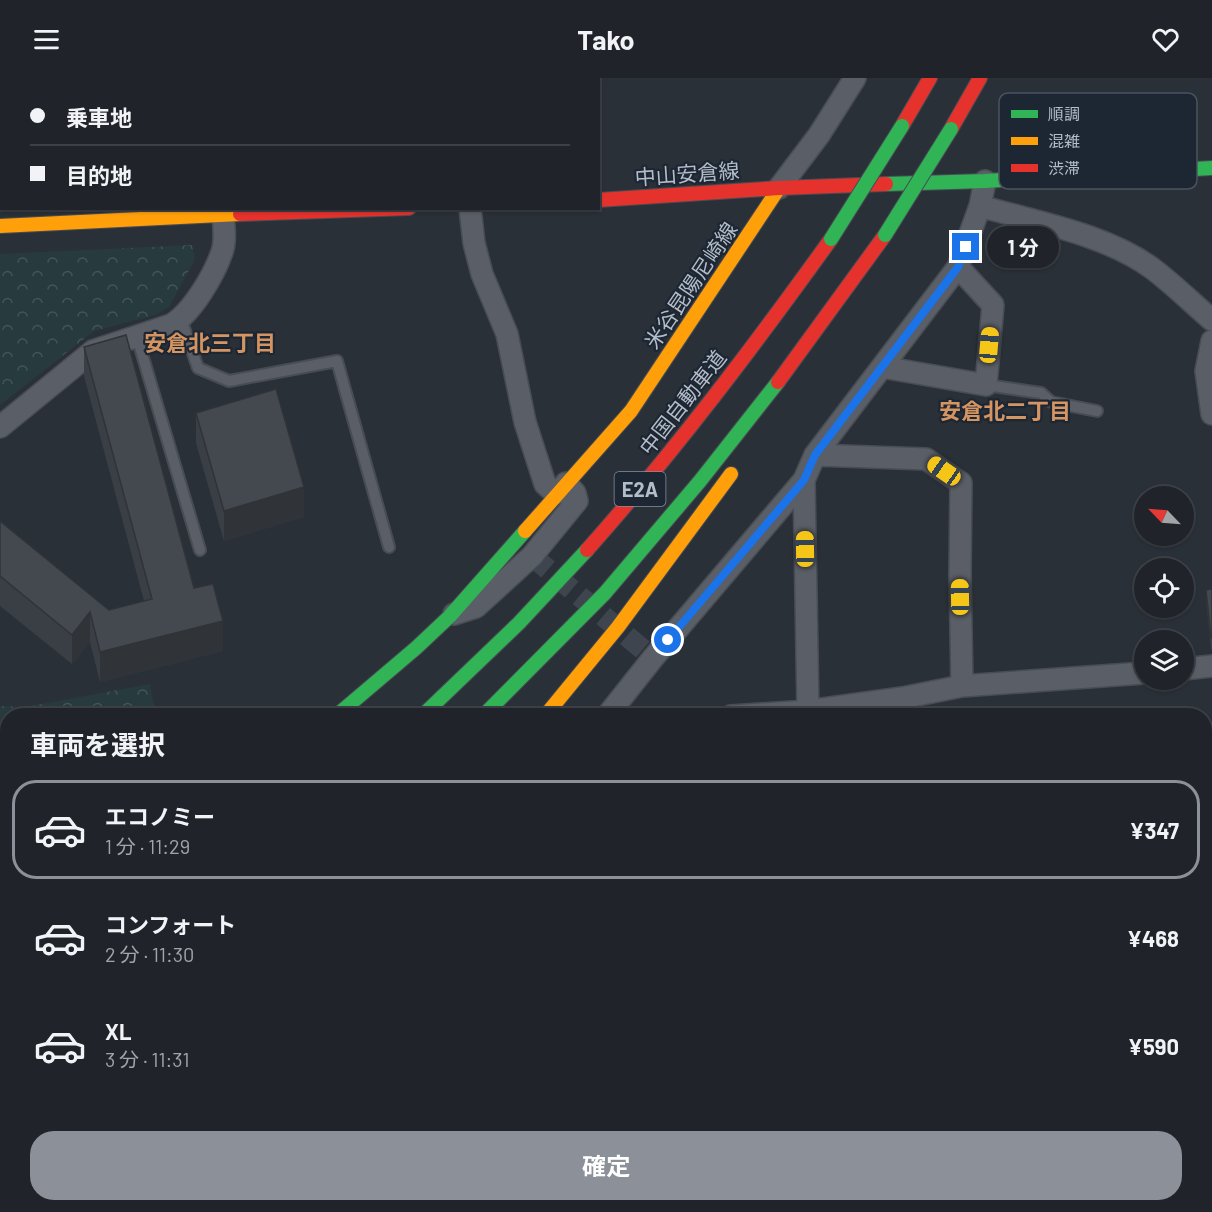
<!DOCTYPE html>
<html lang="ja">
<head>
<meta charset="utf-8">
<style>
  body { margin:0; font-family:Barlow,"Noto Sans JP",sans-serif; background:#282c32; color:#f1f3f6; height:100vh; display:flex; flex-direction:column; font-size:22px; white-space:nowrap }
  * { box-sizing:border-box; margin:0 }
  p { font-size:20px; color:#a2a4a8 }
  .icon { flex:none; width:33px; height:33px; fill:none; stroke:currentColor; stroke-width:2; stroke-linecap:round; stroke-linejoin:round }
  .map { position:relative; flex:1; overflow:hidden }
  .side { position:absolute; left:0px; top:630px; width:1212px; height:504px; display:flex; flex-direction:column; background:#20242a; border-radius:24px 24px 0 0; box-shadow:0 2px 4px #0004,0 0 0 2px #3d4147 }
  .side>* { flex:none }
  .top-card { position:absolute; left:0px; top:0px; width:600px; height:132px; box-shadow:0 2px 4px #0004,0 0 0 2px #3d4147; display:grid; align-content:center; height:132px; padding:0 30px; background:#20242a }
  .needle { width:39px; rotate:295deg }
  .controls { position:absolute; left:1134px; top:408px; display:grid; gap:12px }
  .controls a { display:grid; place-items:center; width:60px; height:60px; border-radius:50%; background:#20242a; box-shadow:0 2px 4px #0004,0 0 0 2px #3d4147; font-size:30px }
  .end { position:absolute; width:27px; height:27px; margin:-14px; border:8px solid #1a73e8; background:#fff; box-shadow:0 0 0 3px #fff }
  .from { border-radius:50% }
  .bubble { position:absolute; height:42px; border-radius:21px; background:#20242a; box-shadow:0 2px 4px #0004,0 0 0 2px #3d4147; font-size:20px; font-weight:700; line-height:42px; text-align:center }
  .car { position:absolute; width:18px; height:36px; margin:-18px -9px; border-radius:8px; box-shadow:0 0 4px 2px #0007; background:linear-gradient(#f5c518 24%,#345 0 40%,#f5c518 0 76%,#345 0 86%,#f5c518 0) }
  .top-card b { display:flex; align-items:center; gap:21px; height:57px; font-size:22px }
  .top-card b+b { border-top:2px solid #3d4147 }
  .top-card i { width:15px; height:15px; background:#f1f3f6 }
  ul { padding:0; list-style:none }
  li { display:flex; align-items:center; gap:18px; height:99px; margin:0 12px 9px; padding:0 18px; border:3px solid transparent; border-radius:24px }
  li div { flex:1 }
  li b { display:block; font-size:22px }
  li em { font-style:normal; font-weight:700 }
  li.current { border-color:#8c9099 }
  li>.icon { width:54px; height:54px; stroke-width:1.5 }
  h2 { padding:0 30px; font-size:27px; line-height:72px }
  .action { display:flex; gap:12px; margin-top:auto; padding:12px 30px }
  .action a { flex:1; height:69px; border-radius:24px; background:#8c9099; color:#fff; font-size:24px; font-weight:700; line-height:69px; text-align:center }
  header { display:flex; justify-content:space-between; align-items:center; height:78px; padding:0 30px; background:#20242a; font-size:27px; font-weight:700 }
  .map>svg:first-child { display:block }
  .forest { fill:url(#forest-crowns) }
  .water { fill:url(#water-waves) }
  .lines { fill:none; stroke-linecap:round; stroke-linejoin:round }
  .street-tunnel { stroke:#3f454e; stroke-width:21; stroke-dasharray:21 10; stroke-linecap:butt }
  .lane-casing { stroke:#484c53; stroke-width:14 }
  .street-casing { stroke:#484c53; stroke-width:24 }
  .fast-casing { stroke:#484c53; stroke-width:16 }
  .slow-casing { stroke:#484c53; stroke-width:16 }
  .jam-casing { stroke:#484c53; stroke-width:16 }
  .lane { stroke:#5a5e66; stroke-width:10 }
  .street { stroke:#5a5e66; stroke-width:21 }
  .fast { stroke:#30b455; stroke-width:14 }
  .slow { stroke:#ff9f0a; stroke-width:14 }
  .jam { stroke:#e5322d; stroke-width:14 }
  .fast-bridge-casing { stroke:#474c53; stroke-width:16; stroke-linecap:butt }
  .fast-bridge { stroke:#30b455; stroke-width:14 }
  .wall { fill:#3a3f45 }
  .shaded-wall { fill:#303338 }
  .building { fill:#444950; stroke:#303338; stroke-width:1.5 }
  .route { stroke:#1a73e8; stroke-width:8 }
  .labels { text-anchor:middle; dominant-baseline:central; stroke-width:4.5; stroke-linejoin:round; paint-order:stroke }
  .shield { fill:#1d2633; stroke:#878f9c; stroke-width:1.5 }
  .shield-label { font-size:20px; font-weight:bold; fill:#b4bcc9 }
  .street-label { font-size:21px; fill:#b4bcc9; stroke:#1d2633 }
  .neighbourhood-label { font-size:22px; font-weight:bold; fill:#d59563; stroke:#1d2633 }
  .key { fill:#1d2633; stroke:#4a5360; stroke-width:1.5 }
  .key-label { font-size:16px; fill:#b4bcc9 }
</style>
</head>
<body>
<header><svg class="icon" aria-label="menu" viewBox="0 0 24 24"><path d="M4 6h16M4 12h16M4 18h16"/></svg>Tako<svg class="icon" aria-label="heart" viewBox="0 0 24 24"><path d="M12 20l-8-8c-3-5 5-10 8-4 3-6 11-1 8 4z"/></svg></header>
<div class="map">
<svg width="1212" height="1134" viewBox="0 0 1212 1134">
  <defs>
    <pattern id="forest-crowns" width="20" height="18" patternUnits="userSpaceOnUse" patternTransform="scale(1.5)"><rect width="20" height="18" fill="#273a3e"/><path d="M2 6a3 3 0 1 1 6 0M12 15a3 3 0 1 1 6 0" fill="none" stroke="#445559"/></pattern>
    <pattern id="water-waves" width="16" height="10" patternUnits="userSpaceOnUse" patternTransform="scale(1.5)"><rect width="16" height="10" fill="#384963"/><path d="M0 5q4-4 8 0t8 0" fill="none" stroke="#526178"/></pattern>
  </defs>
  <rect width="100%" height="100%" fill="#2a3038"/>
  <path class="forest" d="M192,167L195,179L192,187L169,229L155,237L94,253L0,327V176Z
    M150,606L155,637L8,638L7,655L0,656V628L26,629Z"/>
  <path class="water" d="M0,0H256L2,2L0,122Z
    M969,1127L1178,1126V1134H959Z"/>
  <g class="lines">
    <path class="street-tunnel" d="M532,478L653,580"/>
    <defs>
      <path id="lane" d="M181,241L198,290L229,303L337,283L389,469
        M137,259L200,472
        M986,307L1041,315L1051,324L1097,333
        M1204,858L1212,870
        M1204,928L1212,923
        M1204,954L1212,964L1204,969
        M1204,1021L1212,1015
        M464,1126L472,1134"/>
      <path id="street" d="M411,0L412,2
        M297,2V0
        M779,110L819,57L855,0
        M980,128C1035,144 1106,156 1153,191C1173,206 1192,225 1212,242
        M470,130L474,165L482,196L507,256L525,344L545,406L556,416
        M1212,263L1206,293L1212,336
        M882,289L986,307L993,227L958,189
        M0,349L93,273L171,247C192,235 214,197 222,174C226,163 224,149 223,137
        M815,377L926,381L961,405L960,497L962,608
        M804,402L808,633
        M454,536L476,529L532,478L577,423L575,415L566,405
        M1184,591L1212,588
        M607,638L653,580L804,402L815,377L958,189L980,128L985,103
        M731,638L808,633L902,620L962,608L1144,595
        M1204,744L1212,740
        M1204,1093L1212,1096
        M495,1134V1126
        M930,1134L940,1126"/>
      <path id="fast" d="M886,106L985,103L1212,90
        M336,638L416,570L450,538L525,453
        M422,638L519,545L587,472
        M483,638L605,515L700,403L778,304
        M0,843L8,848
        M352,1126L355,1134"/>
      <path id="slow" d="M0,148L240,136
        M525,453L631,333L779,110
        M545,638L618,549L731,396
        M0,963L8,958
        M0,1100L8,1097
        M265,1126L270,1134
        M319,1126L330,1134"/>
      <path id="jam" d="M902,48L930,0
        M951,51L980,0
        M598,122L779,110L886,106
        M240,136L409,130
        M778,304L885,157
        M587,472C675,373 754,268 831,161
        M0,756L8,760
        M0,811L8,817
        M0,1014L8,1009
        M213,1126L223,1134"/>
    </defs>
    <use href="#lane" class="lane-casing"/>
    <use href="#street" class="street-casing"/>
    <use href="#fast" class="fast-casing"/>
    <use href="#slow" class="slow-casing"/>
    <use href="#jam" class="jam-casing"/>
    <use href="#lane" class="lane"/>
    <use href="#street" class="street"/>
    <use href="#fast" class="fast"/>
    <use href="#slow" class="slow"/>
    <use href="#jam" class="jam"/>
    <defs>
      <path id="fast-bridge" d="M885,157L951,51
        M831,161L902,48"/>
    </defs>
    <use href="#fast-bridge" class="fast-bridge-casing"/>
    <use href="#fast-bridge" class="fast-bridge"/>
  </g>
  <path class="wall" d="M84,269L223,573L100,604L90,564L72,586L0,528V443L109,532L144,523L84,298Z
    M196,335L304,439L224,463L196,365Z
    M1212,511V571H1211L1206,523V512Z
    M1212,794V820L1207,814V798Z
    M1212,1030V1075L1204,1073V1053Z"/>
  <path class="shaded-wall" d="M304,409V439L224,463V433Z
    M90,534V564L72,586V557Z
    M223,543V573L100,604V574Z"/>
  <path class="building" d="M126,257L194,510L213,506L223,543L100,574L90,534L72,557L0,498V443L109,532L152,521L84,269Z
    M276,311L304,409L224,433L196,335Z
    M1212,511V560H1211L1206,512Z
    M1212,794V805L1207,798Z
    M1212,1030V1059L1204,1057V1053Z"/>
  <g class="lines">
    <path class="route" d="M668,562L804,402L815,377L958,189L966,169"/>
  </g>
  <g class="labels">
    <rect class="shield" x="614.5" y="394" width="51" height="34" rx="4.5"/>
    <g class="shield-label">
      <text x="640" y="411">E2A</text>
    </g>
    <g class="street-label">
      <text transform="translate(687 95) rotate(-4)">中山安倉線</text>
      <text transform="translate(690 207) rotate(-56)">米谷昆陽尼崎線</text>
      <text transform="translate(682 324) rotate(-52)">中国自動車道</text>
    </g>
    <g class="neighbourhood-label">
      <text x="210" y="264">安倉北三丁目</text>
      <text x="1005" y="332">安倉北二丁目</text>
    </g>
  </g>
  <rect x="999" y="15" width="198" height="96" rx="9" class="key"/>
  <rect x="1011" y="32" width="27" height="8" fill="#30b455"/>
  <rect x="1011" y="59" width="27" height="8" fill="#ff9f0a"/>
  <rect x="1011" y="86" width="27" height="8" fill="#e5322d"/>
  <g class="key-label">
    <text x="1048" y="42">順調</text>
    <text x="1048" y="69">混雑</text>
    <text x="1048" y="96">渋滞</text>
  </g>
</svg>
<div class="controls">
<a><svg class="needle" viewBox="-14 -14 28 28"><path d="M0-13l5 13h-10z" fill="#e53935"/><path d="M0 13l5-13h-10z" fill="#a2a4a8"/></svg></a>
<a><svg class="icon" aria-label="locate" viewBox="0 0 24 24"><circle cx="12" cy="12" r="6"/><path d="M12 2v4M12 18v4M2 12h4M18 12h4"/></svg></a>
<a><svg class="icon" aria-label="layers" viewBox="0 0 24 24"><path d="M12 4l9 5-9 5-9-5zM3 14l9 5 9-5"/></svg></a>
</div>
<i class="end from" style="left:668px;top:562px"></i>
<i class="end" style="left:966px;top:169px"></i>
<div class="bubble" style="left:987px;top:148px;width:72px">1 分</div>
<i class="car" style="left:989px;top:267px;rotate:5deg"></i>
<i class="car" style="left:944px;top:393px;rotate:305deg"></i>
<i class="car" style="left:805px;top:471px;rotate:359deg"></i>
<i class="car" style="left:960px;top:519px;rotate:359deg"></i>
<div class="top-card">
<b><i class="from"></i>乗車地</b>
<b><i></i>目的地</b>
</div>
<section class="side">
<h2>車両を選択</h2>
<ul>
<li class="current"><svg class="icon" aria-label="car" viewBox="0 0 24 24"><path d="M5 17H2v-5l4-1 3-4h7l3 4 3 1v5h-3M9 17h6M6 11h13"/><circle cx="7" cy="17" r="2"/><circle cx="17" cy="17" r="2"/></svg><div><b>エコノミー</b><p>1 分 · 11:29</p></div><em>¥347</em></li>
<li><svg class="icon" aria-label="car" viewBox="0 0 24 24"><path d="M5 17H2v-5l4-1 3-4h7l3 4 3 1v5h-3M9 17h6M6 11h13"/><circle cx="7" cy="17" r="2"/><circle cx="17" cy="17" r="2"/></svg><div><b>コンフォート</b><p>2 分 · 11:30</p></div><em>¥468</em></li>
<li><svg class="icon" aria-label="car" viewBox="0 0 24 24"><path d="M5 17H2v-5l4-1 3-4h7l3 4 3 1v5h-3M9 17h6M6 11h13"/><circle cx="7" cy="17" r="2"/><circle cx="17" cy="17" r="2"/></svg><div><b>XL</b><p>3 分 · 11:31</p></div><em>¥590</em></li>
</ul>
<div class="action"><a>確定</a></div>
</section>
</div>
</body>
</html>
